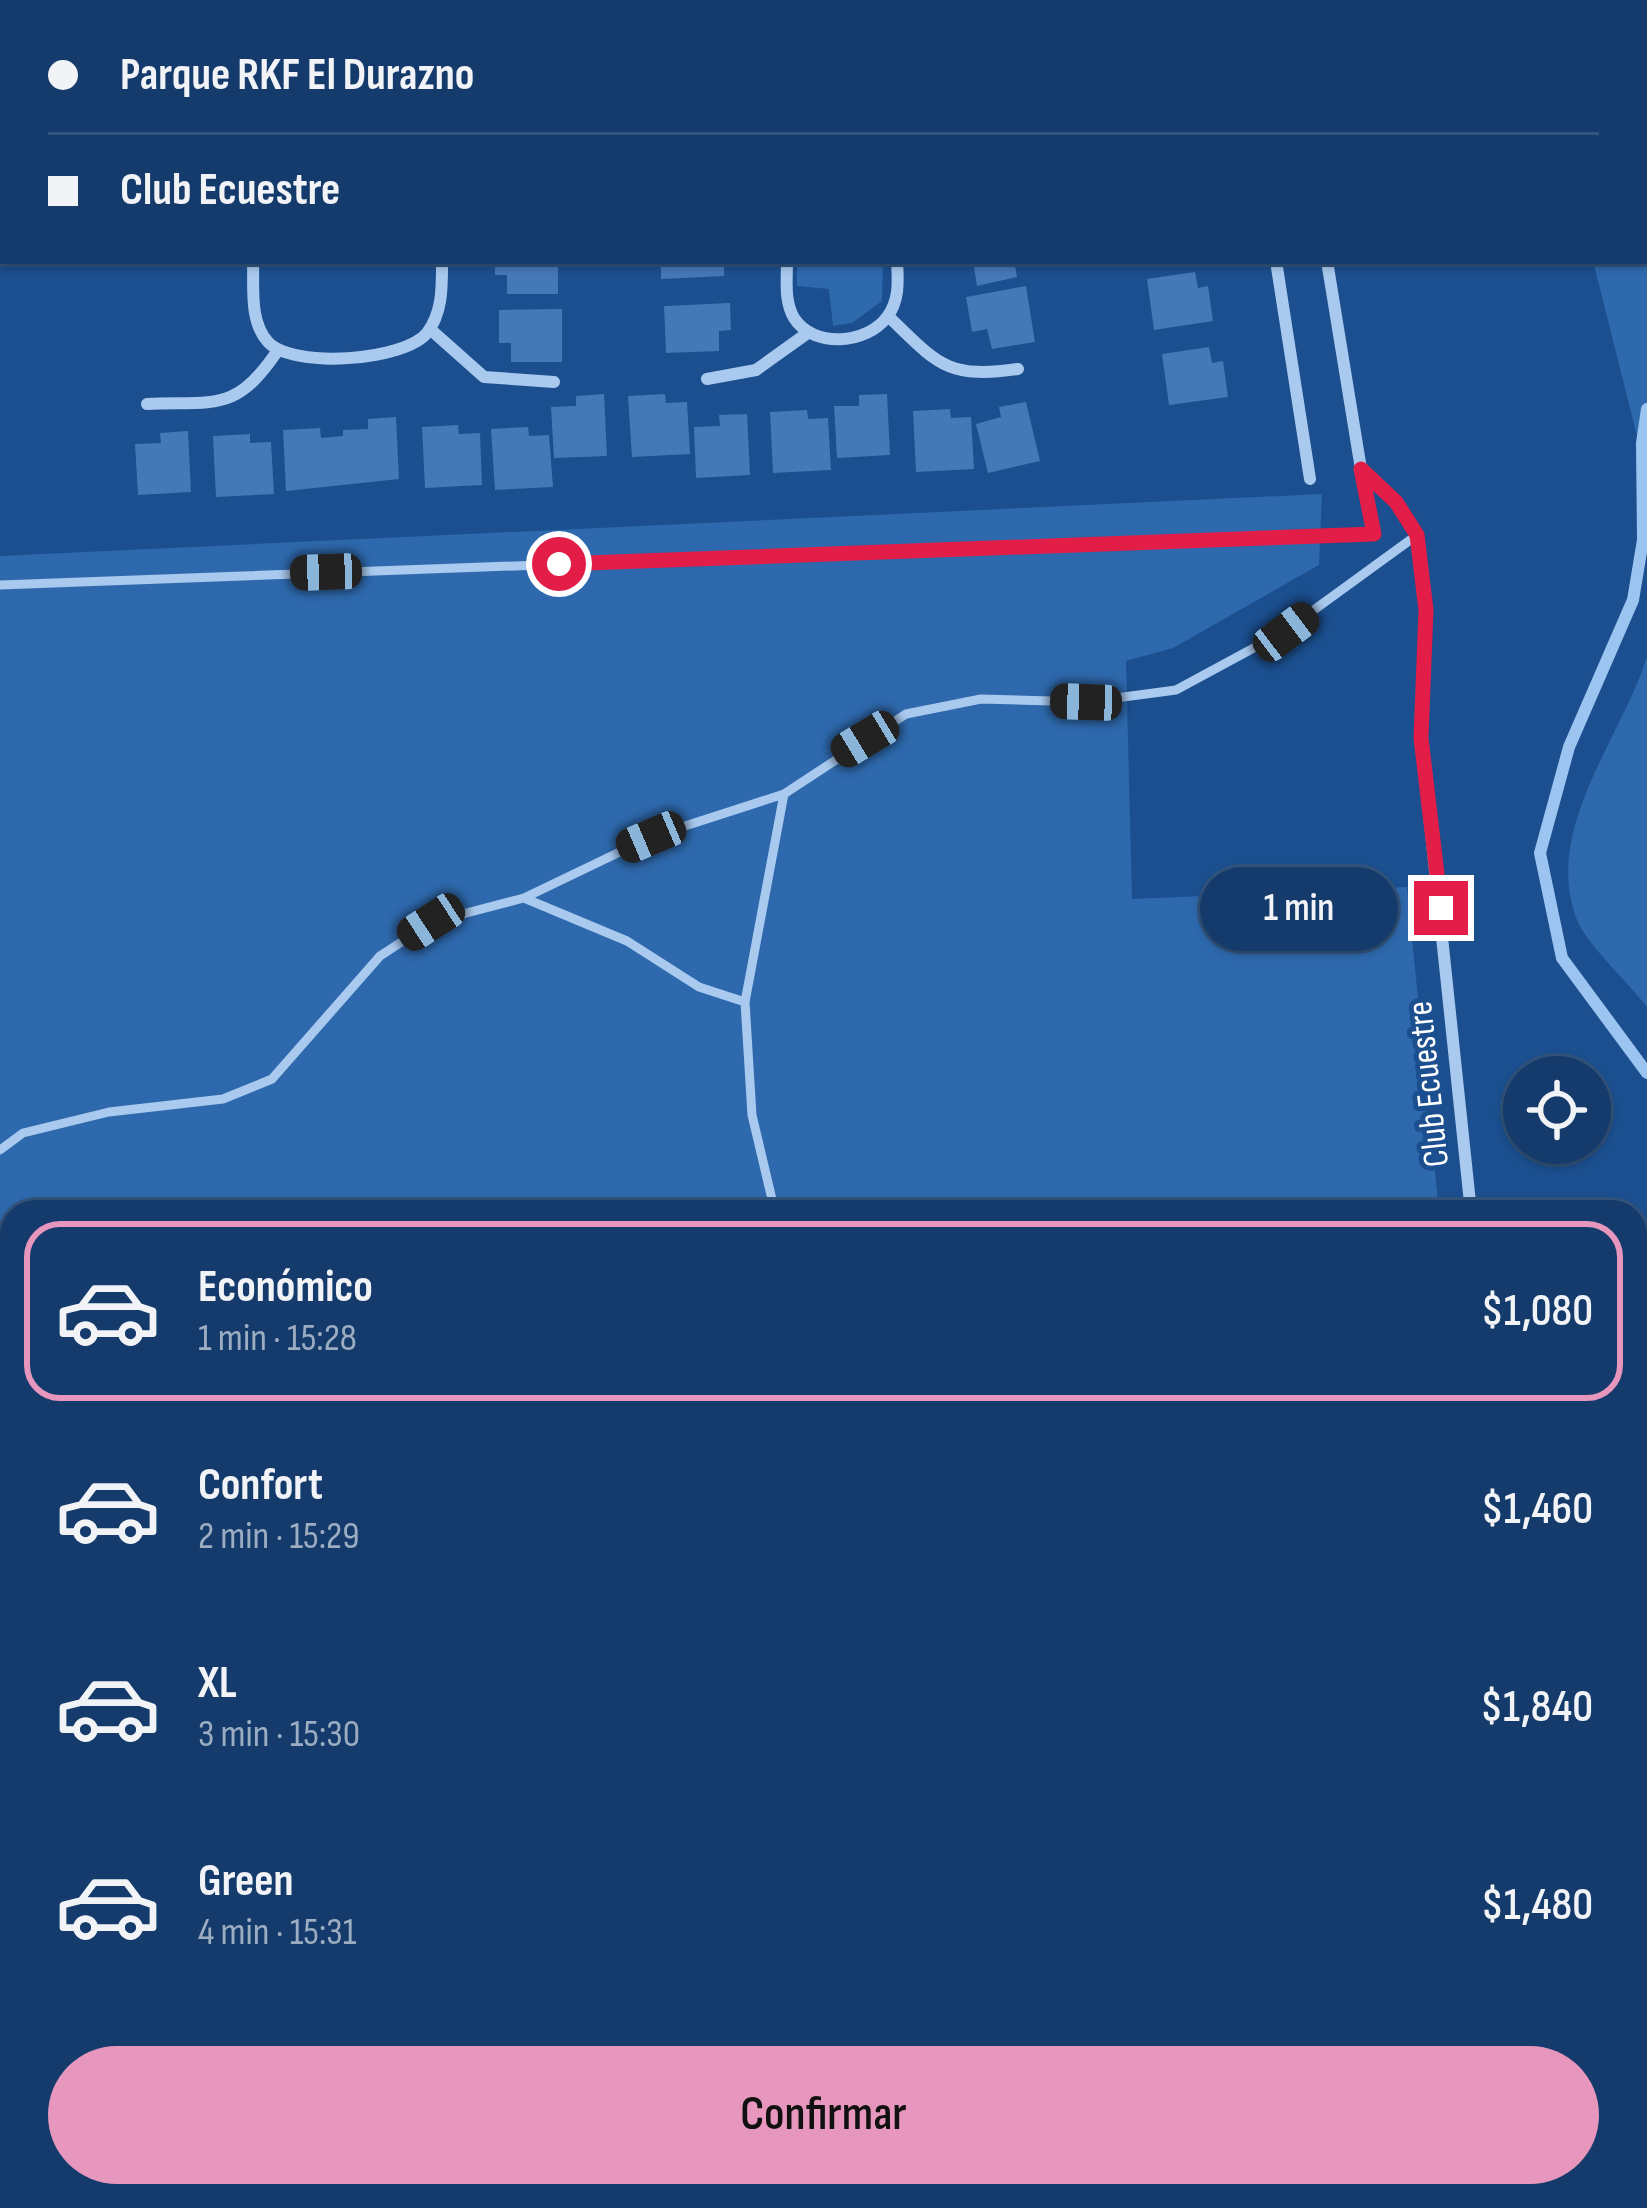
<!DOCTYPE html>
<html lang="es">
<head>
<meta charset="utf-8">
<style>
  body { margin:0; font-family:"Sofia Sans Condensed",sans-serif; background:#1d4271; color:#f1f3f6; height:100vh; display:flex; flex-direction:column; font-size:45px; white-space:nowrap }
  * { box-sizing:border-box; margin:0 }
  p { font-size:39px; color:#9dadc1 }
  .icon { flex:none; width:66px; height:66px; fill:none; stroke:currentColor; stroke-width:2; stroke-linecap:round; stroke-linejoin:round }
  .map { position:relative; flex:1; overflow:hidden }
  .details { position:absolute; left:0px; top:1200px; width:1647px; height:1008px; display:flex; flex-direction:column; background:#143b6b; border-radius:36px 36px 0 0; box-shadow:0 3px 9px #0004,0 0 0 3px #33557e }
  .details>* { flex:none }
  .banner { position:absolute; left:0px; top:0px; width:1647px; height:264px; box-shadow:0 3px 9px #0004,0 0 0 3px #33557e; display:grid; align-content:center; height:264px; padding:0 48px; background:#143b6b }
  .buttons { position:absolute; left:1503px; top:1056px; display:grid; gap:24px }
  .buttons a { display:grid; place-items:center; width:108px; height:108px; border-radius:50%; background:#143b6b; box-shadow:0 3px 9px #0004,0 0 0 3px #33557e; font-size:60px }
  .end { position:absolute; width:54px; height:54px; margin:-27px; border:15px solid #e11d48; background:#fff; box-shadow:0 0 0 6px #fff }
  .from { border-radius:50% }
  .bubble { position:absolute; height:84px; border-radius:42px; background:#143b6b; box-shadow:0 3px 9px #0004,0 0 0 3px #33557e; font-size:39px; font-weight:600; line-height:84px; text-align:center }
  .car { position:absolute; width:36px; height:72px; margin:-36px -18px; border-radius:15px; box-shadow:0 0 9px 3px #0007; background:linear-gradient(#222 24%,#8ab4d8 0 40%,#222 0 76%,#8ab4d8 0 86%,#222 0) }
  .banner b { display:flex; align-items:center; gap:42px; height:114px; font-size:45px }
  .banner b+b { border-top:3px solid #33557e }
  .banner i { width:30px; height:30px; background:#f1f3f6 }
  ul { padding:21px 0 0; list-style:none }
  li { display:flex; align-items:center; gap:36px; height:180px; margin:0 24px 18px; padding:0 24px; border:6px solid transparent; border-radius:36px }
  li div { flex:1 }
  li b { display:block; font-size:45px }
  li em { font-style:normal; font-weight:600 }
  li.selected { border-color:#e797bd }
  li>.icon { width:108px; height:108px; stroke-width:1.5 }
  .action { display:flex; gap:24px; margin-top:auto; padding:24px 48px }
  .action a { flex:1; height:138px; border-radius:72px; background:#e797bd; color:#111; font-size:48px; font-weight:600; line-height:138px; text-align:center }
  .map>svg:first-child { display:block }
  .green { fill:#2e69ad }
  .lines { fill:none; stroke-linecap:round; stroke-linejoin:round }
  .stream { stroke:#9cc4f0; stroke-width:12 }
  .building { fill:#4478b7 }
  .lane { stroke:#a9c9ee; stroke-width:9 }
  .street { stroke:#a9c9ee; stroke-width:12 }
  .route { stroke:#e11d48; stroke-width:15 }
  .labels { text-anchor:middle; dominant-baseline:central; stroke-width:10; stroke-linejoin:round; paint-order:stroke }
  .street-label { font-size:36px; fill:#fff; stroke:#1b4f8f }
</style>
</head>
<body>
<div class="map">
<svg width="1647" height="2208" viewBox="0 0 1647 2208">
  <rect width="100%" height="100%" fill="#1b4f8f"/>
  <path class="green" d="M1606,0H1647V476L1593,261H1644V3Z
    M797,261H883L882,301L852,323L833,326L829,289L797,286Z
    M1322,494L1319,565L1173,648L1126,661L1132,899L1407,887L1439,1212H12V2196H1373L1371,2208H0V556Z
    M1647,657V1007C1629,983 1587,945 1577,920C1542,830 1621,739 1647,657Z"/>
  <g class="lines">
    <path class="stream" d="M1647,409L1642,443L1643,540L1633,600L1569,747L1540,853L1562,958L1647,1073"/>
  </g>
  <path class="building" d="M495,261H558V294H507V275H495Z
    M661,261H724V276L661,279Z
    M973,261H1014L1017,277L977,286Z
    M1195,272L1198,288L1208,286L1213,321L1154,330L1147,279Z
    M1026,286L1035,342L992,349L987,329L972,332L966,297Z
    M730,303L731,330L719,331V351L666,353L664,306Z
    M562,309V362H511V343H499V310Z
    M1209,347L1212,363L1223,361L1228,397L1169,405L1162,354Z
    M604,394L607,456L554,458L551,407L576,406V396Z
    M665,394L666,403L687,402L690,454L632,457L628,396Z
    M887,394L890,455L837,458L834,406H859V395Z
    M1026,402L1040,461L988,473L976,424L1001,417L999,407Z
    M950,409L951,418L971,417L974,469L916,472L913,411Z
    M807,410L808,419L828,418L831,470L773,473L770,412Z
    M747,414L750,475L696,478L694,427L720,426L719,415Z
    M396,417L399,479L286,491L283,430L320,428L321,438L343,436V430L368,429V419Z
    M458,425L459,434L480,433L482,485L425,488L422,427Z
    M528,427L529,436L549,435L553,487L495,490L491,429Z
    M188,431L191,492L138,495L135,444L161,443L160,433Z
    M250,434V443L271,442L274,494L216,497L213,436Z"/>
  <g class="lines">
    <path class="lane" d="M0,585L1374,534L1361,470
      M524,898L627,941L699,987L745,1002
      M0,1150L23,1133L109,1112L223,1099L272,1079L380,956L432,922L524,898L651,837L784,794L906,714L981,699L1086,702L1176,690L1285,631L1417,535
      M775,1212L752,1115L745,1002L784,794"/>
    <path class="street" d="M243,0V3
      M778,0V3
      M1235,0V3
      M1284,0L1285,3
      M253,261C254,287 249,321 268,342C293,369 404,361 427,333C443,312 442,286 442,261
      M787,261C787,280 784,301 794,318C814,349 867,344 887,317C900,300 898,280 897,261
      M1276,261L1310,479
      M1327,261L1361,469L1396,502L1417,535L1426,609L1421,738L1471,1212
      M888,316C938,364 946,379 1018,369
      M430,329L484,377L554,382
      M707,379L756,370L809,332
      M147,404C216,401 236,413 278,350
      M1415,2208L1417,2196"/>
  </g>
  <g class="lines">
    <path class="route" d="M559,564L1374,534L1361,469L1396,502L1417,535L1426,610L1421,738L1441,908"/>
  </g>
  <g class="labels">
    <g class="street-label">
      <text transform="translate(1429 1084) rotate(-96)">Club Ecuestre</text>
    </g>
  </g>
</svg>
<div class="buttons">
<a><svg class="icon" aria-label="locate" viewBox="0 0 24 24"><circle cx="12" cy="12" r="6"/><path d="M12 2v4M12 18v4M2 12h4M18 12h4"/></svg></a>
</div>
<i class="end from" style="left:559px;top:564px"></i>
<i class="end" style="left:1441px;top:908px"></i>
<div class="bubble" style="left:1200px;top:867px;width:198px">1 min</div>
<i class="car" style="left:326px;top:572px;rotate:268deg"></i>
<i class="car" style="left:1286px;top:632px;rotate:53deg"></i>
<i class="car" style="left:1086px;top:702px;rotate:272deg"></i>
<i class="car" style="left:865px;top:739px;rotate:239deg"></i>
<i class="car" style="left:651px;top:837px;rotate:247deg"></i>
<i class="car" style="left:431px;top:922px;rotate:237deg"></i>
<div class="banner">
<b><i class="from"></i>Parque RKF El Durazno</b>
<b><i></i>Club Ecuestre</b>
</div>
<section class="details">
<ul>
<li class="selected"><svg class="icon" aria-label="car" viewBox="0 0 24 24"><path d="M5 17H2v-5l4-1 3-4h7l3 4 3 1v5h-3M9 17h6M6 11h13"/><circle cx="7" cy="17" r="2"/><circle cx="17" cy="17" r="2"/></svg><div><b>Económico</b><p>1 min · 15:28</p></div><em>$1,080</em></li>
<li><svg class="icon" aria-label="car" viewBox="0 0 24 24"><path d="M5 17H2v-5l4-1 3-4h7l3 4 3 1v5h-3M9 17h6M6 11h13"/><circle cx="7" cy="17" r="2"/><circle cx="17" cy="17" r="2"/></svg><div><b>Confort</b><p>2 min · 15:29</p></div><em>$1,460</em></li>
<li><svg class="icon" aria-label="car" viewBox="0 0 24 24"><path d="M5 17H2v-5l4-1 3-4h7l3 4 3 1v5h-3M9 17h6M6 11h13"/><circle cx="7" cy="17" r="2"/><circle cx="17" cy="17" r="2"/></svg><div><b>XL</b><p>3 min · 15:30</p></div><em>$1,840</em></li>
<li><svg class="icon" aria-label="car" viewBox="0 0 24 24"><path d="M5 17H2v-5l4-1 3-4h7l3 4 3 1v5h-3M9 17h6M6 11h13"/><circle cx="7" cy="17" r="2"/><circle cx="17" cy="17" r="2"/></svg><div><b>Green</b><p>4 min · 15:31</p></div><em>$1,480</em></li>
</ul>
<div class="action"><a>Confirmar</a></div>
</section>
</div>
</body>
</html>
